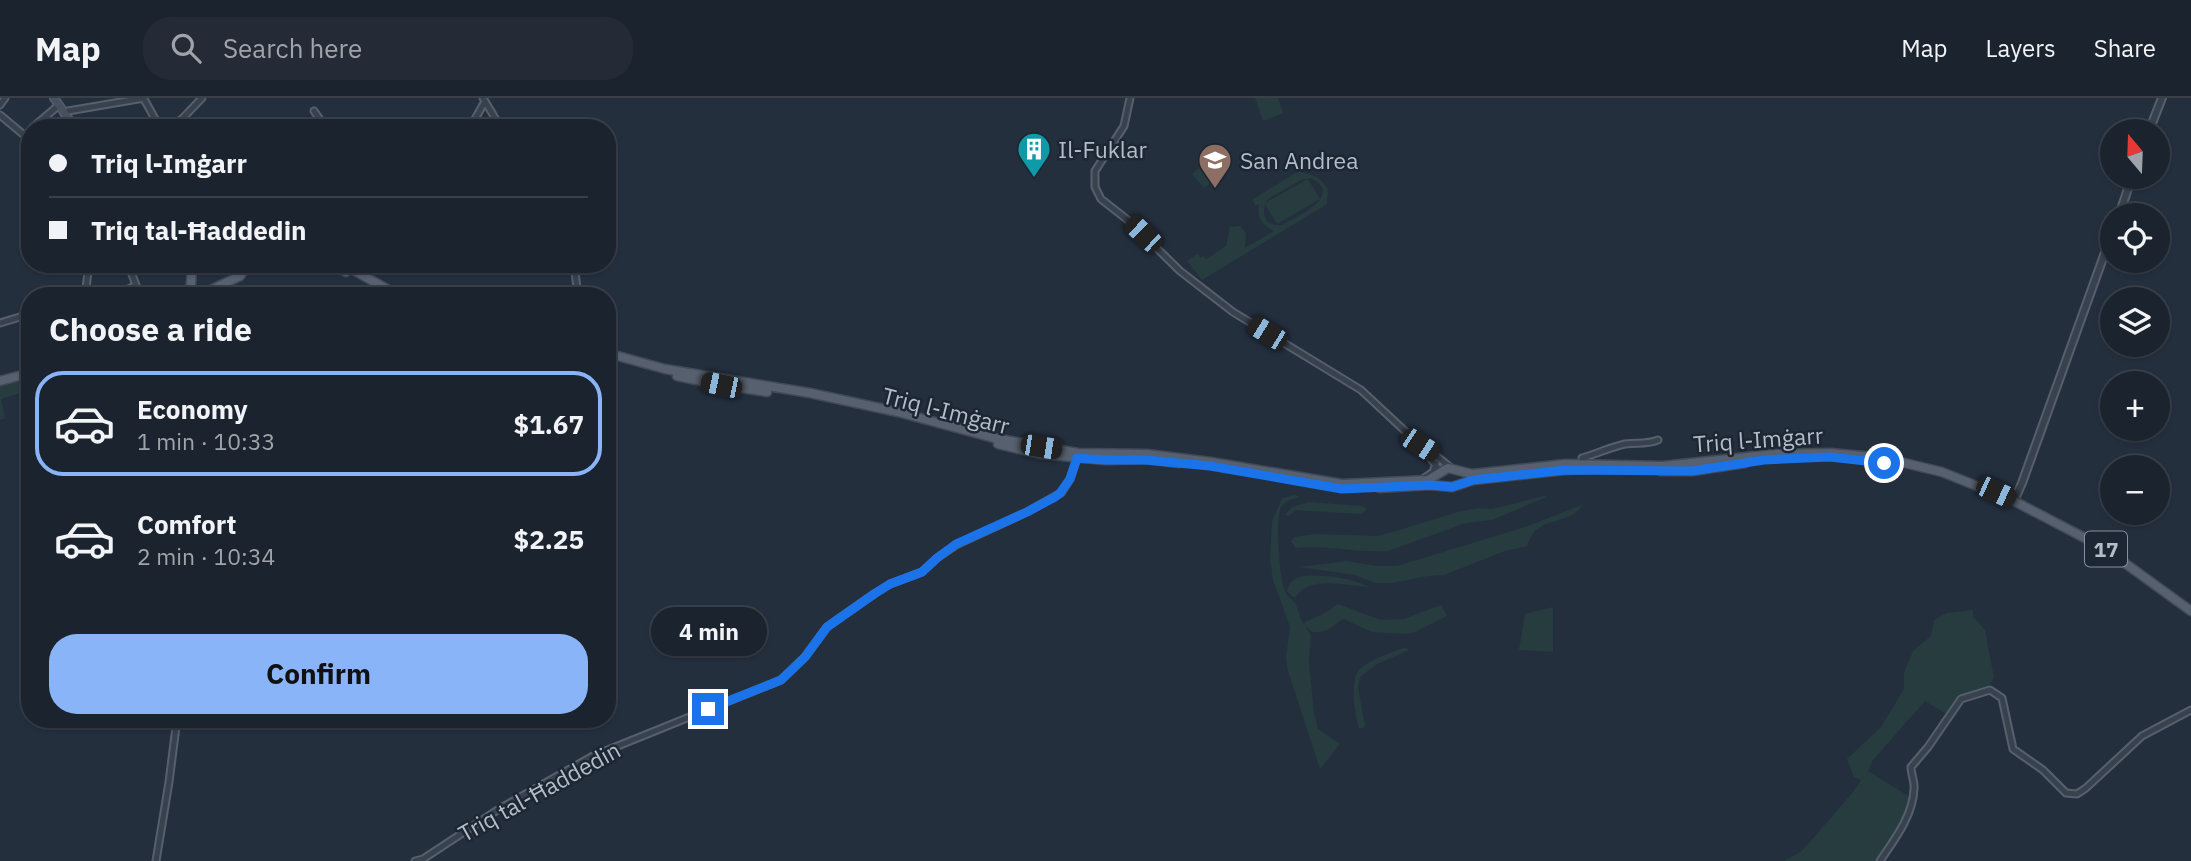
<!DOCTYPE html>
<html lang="en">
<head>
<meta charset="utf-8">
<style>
  body { margin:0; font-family:"IBM Plex Sans",sans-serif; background:#242b36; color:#f1f3f6; height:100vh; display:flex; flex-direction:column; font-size:26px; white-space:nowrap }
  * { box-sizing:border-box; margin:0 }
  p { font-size:23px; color:#a0a4aa }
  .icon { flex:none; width:38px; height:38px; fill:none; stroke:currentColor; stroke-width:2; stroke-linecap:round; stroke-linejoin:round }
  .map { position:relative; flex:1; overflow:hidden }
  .side { position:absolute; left:21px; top:189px; width:595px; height:441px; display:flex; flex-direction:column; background:#1b232e; border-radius:28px; box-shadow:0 2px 5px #0004,0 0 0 2px #39404a }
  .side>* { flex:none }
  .top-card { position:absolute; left:21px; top:21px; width:595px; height:154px; border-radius:28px; box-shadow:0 2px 5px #0004,0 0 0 2px #39404a; display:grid; align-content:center; height:154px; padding:0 28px; background:#1b232e }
  .needle { width:46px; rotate:341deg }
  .fabs { position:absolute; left:2100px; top:21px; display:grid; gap:14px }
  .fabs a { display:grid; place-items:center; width:70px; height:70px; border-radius:50%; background:#1b232e; box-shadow:0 2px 5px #0004,0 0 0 2px #39404a; font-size:35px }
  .end { position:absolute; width:32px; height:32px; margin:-16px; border:9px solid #1a73e8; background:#fff; box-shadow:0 0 0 4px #fff }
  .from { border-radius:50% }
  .bubble { position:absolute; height:49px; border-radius:24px; background:#1b232e; box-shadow:0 2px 5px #0004,0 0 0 2px #39404a; font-size:23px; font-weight:800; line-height:49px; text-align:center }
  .car { position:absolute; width:21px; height:42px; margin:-21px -10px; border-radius:9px; box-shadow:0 0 5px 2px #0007; background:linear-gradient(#222 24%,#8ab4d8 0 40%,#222 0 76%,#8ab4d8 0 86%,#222 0) }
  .top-card b { display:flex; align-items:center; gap:24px; height:66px; font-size:26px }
  .top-card b+b { border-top:2px solid #39404a }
  .top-card i { width:18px; height:18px; background:#f1f3f6 }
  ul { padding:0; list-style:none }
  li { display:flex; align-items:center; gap:21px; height:105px; margin:0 14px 10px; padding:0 14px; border:4px solid transparent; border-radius:28px }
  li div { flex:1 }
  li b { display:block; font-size:26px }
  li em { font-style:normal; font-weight:800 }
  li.selected { border-color:#8ab4f8 }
  li>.icon { width:63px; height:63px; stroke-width:1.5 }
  h2 { padding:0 28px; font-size:32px; line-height:84px }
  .cta { display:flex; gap:14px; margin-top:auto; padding:14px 28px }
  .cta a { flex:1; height:80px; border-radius:28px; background:#8ab4f8; color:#111; font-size:28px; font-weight:800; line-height:80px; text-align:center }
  header { display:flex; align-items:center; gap:42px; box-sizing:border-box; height:98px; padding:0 35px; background:#1b232e; border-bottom:2px solid #39404a }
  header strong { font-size:33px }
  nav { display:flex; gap:38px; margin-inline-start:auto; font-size:24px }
  .search { width:490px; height:63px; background:#242b36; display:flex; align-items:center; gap:18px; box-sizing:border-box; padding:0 24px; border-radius:28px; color:#a0a4aa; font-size:26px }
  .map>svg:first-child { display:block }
  .green { fill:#263c3f; fill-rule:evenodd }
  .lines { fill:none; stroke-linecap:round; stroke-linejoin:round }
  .minor-casing { stroke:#565f6c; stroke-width:9 }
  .tertiary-casing { stroke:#565f6c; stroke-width:10 }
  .secondary-casing { stroke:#565f6c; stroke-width:10 }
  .primary-casing { stroke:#414a57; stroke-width:11 }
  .minor { stroke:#38414e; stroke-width:5 }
  .tertiary { stroke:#38414e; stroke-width:6 }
  .secondary { stroke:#465061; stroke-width:7 }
  .primary { stroke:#56606e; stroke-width:8 }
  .route { stroke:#1a73e8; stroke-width:9 }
  .labels { text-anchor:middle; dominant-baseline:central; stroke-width:5; stroke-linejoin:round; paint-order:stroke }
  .shield { fill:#1d2633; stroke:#878f9c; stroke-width:2 }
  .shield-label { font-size:21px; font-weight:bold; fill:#b4bcc9 }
  .poi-label { font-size:23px; fill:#b4bcc9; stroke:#1d2633; text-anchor:start }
  .street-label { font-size:23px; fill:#b4bcc9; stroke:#1d2633 }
</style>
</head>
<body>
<header>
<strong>Map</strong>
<div class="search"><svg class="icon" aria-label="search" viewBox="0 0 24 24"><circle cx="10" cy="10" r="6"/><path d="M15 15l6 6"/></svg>Search here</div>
<nav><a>Map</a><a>Layers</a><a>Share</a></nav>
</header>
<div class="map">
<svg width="2191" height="763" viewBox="0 0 2191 763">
  <rect width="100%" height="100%" fill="#242f3e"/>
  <path class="green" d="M1255,0H1278L1283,15L1263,23Z
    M1220,52L1232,66L1204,90L1192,76Z
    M1299,73C1314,78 1319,77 1328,91L1327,106L1202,182L1187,163L1197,156L1201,160L1203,158L1206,161L1226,148L1230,129L1240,128L1246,135L1245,150L1274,133C1263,128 1256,119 1259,106L1255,108L1253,101ZM1311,80C1345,98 1296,119 1282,127C1268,129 1261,119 1265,106L1277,126L1320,101L1308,81L1265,105L1268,101L1301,82Z
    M27,280L30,281V292L1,301L5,320L0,322V288Z
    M1295,397L1300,399C1293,401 1285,402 1281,409C1275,422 1279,483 1286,495C1288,500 1294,502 1296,507C1299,514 1300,521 1304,527L1305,524L1325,515L1338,506L1381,522L1404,521L1441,507L1447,518L1415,534L1404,536L1372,534L1343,521C1331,528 1329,535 1312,534L1305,528L1311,537L1309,564L1314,616L1318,631L1340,646L1320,671L1288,573L1286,560L1290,529L1273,482L1270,460L1272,424L1282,400Z
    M1544,398L1547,399L1492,422L1466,425L1388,453C1357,455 1327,447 1296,450L1291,443L1294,439L1314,436L1379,438L1458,414L1479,410L1492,411Z
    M1309,404L1362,408L1367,411L1364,414L1360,416L1295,412L1289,418L1285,417L1292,409Z
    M1582,407C1573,423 1549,421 1536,432C1532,435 1529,443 1527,448L1505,453L1444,477L1428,478L1392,485H1376L1354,477L1300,469L1347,463L1376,468H1397L1525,429Z
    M1303,478C1328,477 1347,479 1370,489C1350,489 1309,476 1296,499H1293L1287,493C1289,484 1294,480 1303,478Z
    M1553,509V554L1519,552L1525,516Z
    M1973,512V519L1985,532L1994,580L1988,589L1960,599L1946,616L1925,603L1873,662L1868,673L1910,699L1904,724L1878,763H1784L1802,753L1854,693L1861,682L1854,679L1847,661L1881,629L1904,591V575L1913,553L1931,538L1934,522L1947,515Z
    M1400,551L1406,550L1409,552L1377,566L1360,579L1358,589L1365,629L1359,631C1355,618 1349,581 1360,571C1370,562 1387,556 1400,551Z"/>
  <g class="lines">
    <defs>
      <path id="minor" d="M483,0L501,30
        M1130,0L1124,28L1095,73V89L1101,101L1129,123L1180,173L1233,214L1361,292L1420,347L1441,374
        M144,1L159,28L162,30
        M0,7L5,0
        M314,13L326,30
        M64,16L68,13L144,0
        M0,17L30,42
        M32,30L59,7
        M55,30L67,20
        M169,30L182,21L202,0
        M470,30L484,5
        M574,166L578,198
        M85,198L89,166
        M116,198L136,187L128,166
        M0,225L30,216
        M1429,352L1451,370
        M1582,366V360C1596,356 1611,349 1625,346C1638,344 1645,347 1658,342
        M1423,381L1433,374L1436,365
        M156,763L169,684L177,621
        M415,763L423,761L499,711L593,658L781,582L805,559L827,529L874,496L890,486L922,474L937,460L956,447L1027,414L1061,395L1070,381L1077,360
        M1880,763C1894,742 1913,718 1914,691C1915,684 1911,676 1911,669L1928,649L1961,601L1990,592L2002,600L2013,651L2043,672L2066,695L2077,696L2086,690L2142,638L2191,612"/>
      <path id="tertiary" d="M2149,33L2162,0
        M2119,117L2132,79
        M2014,403L2022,385L2112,135"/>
      <path id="secondary" d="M54,0L75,30
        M231,166L246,169"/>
      <path id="primary" d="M333,166L346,174
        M343,166L399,198
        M185,198L191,187L192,166
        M198,198L240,178L246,169L272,166
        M607,255L665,271L810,295L898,314L994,340L1078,355L1147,356L1211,364L1342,386L1428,382L1448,370L1472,376L1565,366L1663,368L1775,356L1831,355L1884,360L1942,374L2014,403L2104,450L2191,513
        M677,278L721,287L767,294
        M0,283L30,275
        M998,346L1039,356L1105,362L1146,361L1179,365
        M1661,373H1692L1745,365
        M1379,390L1431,387L1452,389L1473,382L1565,372L1592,371"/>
    </defs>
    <use href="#minor" class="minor-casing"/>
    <use href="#tertiary" class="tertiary-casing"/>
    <use href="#secondary" class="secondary-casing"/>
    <use href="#primary" class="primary-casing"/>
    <use href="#minor" class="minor"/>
    <use href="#tertiary" class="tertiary"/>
    <use href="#secondary" class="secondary"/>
    <use href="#primary" class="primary"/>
  </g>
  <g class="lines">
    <path class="route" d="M708,611L781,582L805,559L827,529L874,496L890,486L922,474L937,460L956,446L1027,414L1055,399L1060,395L1070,381L1077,360L1105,362H1146L1210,368L1342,391L1430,387L1452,389L1473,382L1565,372L1692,373L1764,362L1830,359L1884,365"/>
  </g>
  <defs>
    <symbol id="building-pin" viewBox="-11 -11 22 30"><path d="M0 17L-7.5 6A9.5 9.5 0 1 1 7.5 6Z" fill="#0f9aa8" stroke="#1d2633"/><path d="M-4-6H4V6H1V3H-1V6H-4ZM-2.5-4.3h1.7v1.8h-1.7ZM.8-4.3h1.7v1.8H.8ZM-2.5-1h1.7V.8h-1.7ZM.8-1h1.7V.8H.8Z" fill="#fff"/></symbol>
    <symbol id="school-pin" viewBox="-11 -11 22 30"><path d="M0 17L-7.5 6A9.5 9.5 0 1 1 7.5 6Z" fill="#8d6e63" stroke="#1d2633"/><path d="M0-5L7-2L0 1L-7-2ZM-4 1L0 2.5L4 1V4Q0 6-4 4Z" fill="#fff"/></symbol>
  </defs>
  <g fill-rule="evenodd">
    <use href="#building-pin" x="1015" y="32" width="38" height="52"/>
    <use href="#school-pin" x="1196" y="43" width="38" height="52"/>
  </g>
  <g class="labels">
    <rect class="shield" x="2085" y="433.5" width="42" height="35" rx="5"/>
    <g class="shield-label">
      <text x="2106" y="451">17</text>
    </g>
    <g class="poi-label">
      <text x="1058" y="51">Il-Fuklar</text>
      <text x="1240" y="62">San Andrea</text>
    </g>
    <g class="street-label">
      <text transform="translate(946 312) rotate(14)">Triq l-Imġarr</text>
      <text transform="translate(1758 341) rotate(-4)">Triq l-Imġarr</text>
      <text transform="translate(539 693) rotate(-29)">Triq tal-Ħaddedin</text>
    </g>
  </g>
</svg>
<div class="fabs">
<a><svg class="needle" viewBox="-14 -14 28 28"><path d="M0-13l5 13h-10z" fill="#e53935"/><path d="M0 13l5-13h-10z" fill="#a0a4aa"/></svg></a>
<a><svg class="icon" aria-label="locate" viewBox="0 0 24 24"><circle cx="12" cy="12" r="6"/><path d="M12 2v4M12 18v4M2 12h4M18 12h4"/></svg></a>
<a><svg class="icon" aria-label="layers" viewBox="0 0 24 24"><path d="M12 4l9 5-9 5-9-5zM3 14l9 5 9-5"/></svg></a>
<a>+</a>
<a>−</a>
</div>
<i class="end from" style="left:1884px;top:365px"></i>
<i class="end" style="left:708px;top:611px"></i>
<div class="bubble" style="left:651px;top:509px;width:116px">4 min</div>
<i class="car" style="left:1143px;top:136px;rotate:314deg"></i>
<i class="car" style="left:1267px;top:235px;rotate:302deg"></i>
<i class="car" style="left:721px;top:287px;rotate:282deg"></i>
<i class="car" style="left:1420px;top:347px;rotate:123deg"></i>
<i class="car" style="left:1041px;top:349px;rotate:99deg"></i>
<i class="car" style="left:1996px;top:394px;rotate:115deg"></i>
<div class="top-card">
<b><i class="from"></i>Triq l-Imġarr</b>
<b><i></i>Triq tal-Ħaddedin</b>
</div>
<section class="side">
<h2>Choose a ride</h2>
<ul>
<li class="selected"><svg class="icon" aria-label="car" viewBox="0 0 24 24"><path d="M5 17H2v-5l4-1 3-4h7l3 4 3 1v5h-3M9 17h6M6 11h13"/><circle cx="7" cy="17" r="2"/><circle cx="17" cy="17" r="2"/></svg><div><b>Economy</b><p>1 min · 10:33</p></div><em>$1.67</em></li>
<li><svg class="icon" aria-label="car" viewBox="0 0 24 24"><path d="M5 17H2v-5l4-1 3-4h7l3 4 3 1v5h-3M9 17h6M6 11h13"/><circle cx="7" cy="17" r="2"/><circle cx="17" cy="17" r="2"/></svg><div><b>Comfort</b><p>2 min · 10:34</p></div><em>$2.25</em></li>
</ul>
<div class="cta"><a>Confirm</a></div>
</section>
</div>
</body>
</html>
